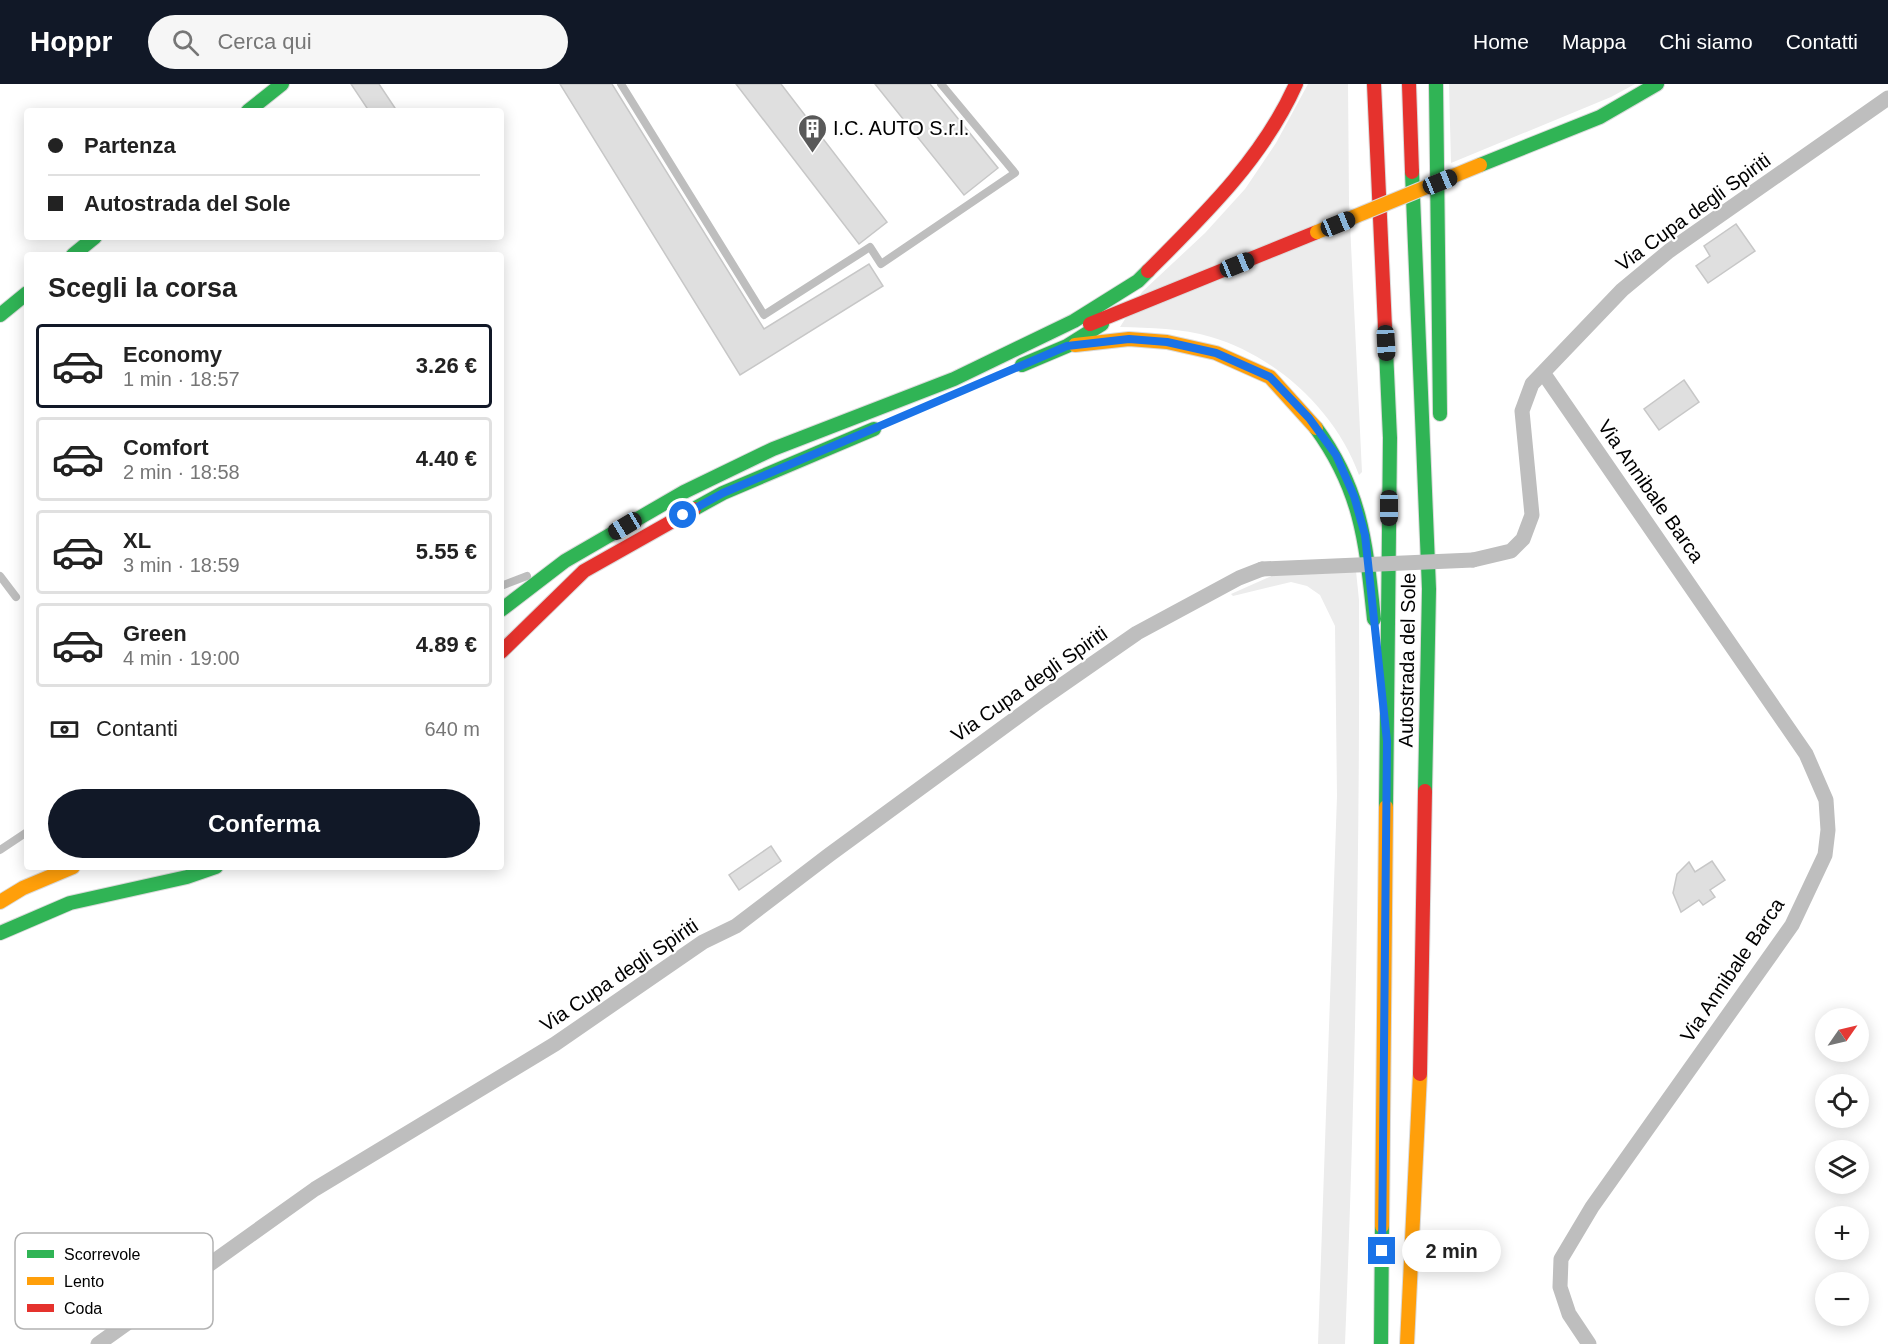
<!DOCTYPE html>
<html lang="it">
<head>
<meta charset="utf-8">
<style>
  body { margin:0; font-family:Arial,sans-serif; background:#f6f6f6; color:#222; height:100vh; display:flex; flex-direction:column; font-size:22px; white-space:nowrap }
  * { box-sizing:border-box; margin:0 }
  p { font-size:20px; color:#767676 }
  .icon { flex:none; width:33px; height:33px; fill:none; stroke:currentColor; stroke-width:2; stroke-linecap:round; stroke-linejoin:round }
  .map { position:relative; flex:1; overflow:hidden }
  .side { position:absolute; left:24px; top:168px; width:480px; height:618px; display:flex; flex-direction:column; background:#fff; border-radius:6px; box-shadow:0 3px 15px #0003 }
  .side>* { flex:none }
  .top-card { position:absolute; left:24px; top:24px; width:480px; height:132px; border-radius:6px; box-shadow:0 3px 15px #0003; display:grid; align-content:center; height:132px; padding:0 24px; background:#fff }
  .needle { width:39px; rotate:56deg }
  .tools { position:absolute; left:1815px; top:924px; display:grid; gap:12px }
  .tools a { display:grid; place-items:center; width:54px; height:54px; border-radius:50%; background:#fff; box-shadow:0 3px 15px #0003; font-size:30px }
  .end { position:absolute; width:27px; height:27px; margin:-14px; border:8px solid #1a73e8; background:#fff; box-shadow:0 0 0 3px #fff }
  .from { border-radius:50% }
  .bubble { position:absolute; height:42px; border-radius:21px; background:#fff; box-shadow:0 3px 15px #0003; font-size:20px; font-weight:800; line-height:42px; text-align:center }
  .car { position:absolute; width:18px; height:36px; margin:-18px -9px; border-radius:8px; box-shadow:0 0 4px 2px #0007; background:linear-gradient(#222 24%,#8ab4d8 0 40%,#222 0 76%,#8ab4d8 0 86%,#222 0) }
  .top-card b { display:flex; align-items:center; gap:21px; height:57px; font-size:22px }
  .top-card b+b { border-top:2px solid #e0e0e0 }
  .top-card i { width:15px; height:15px; background:#222 }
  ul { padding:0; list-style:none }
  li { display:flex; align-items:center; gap:18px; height:84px; margin:0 12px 9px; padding:0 12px; border:3px solid #e0e0e0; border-radius:6px }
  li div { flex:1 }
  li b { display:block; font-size:22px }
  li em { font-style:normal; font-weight:800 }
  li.on { border-color:#111827 }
  li>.icon { width:54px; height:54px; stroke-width:1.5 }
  h2 { padding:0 24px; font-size:27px; line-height:72px }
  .pay { display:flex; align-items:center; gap:15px; height:66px; padding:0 24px; font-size:22px }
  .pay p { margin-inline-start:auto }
  .primary-button { display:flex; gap:12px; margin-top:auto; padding:12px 24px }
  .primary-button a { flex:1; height:69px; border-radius:36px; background:#111827; color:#fff; font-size:24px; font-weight:800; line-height:69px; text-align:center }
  header { display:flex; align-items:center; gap:36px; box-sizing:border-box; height:84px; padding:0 30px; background:#111827; color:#fff }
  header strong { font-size:28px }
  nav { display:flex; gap:33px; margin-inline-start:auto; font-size:21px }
  .search { width:420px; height:54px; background:#f6f6f6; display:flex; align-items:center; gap:15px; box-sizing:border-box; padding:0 21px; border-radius:33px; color:#767676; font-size:22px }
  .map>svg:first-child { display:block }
  .green { fill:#ececec }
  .building { fill:#dfdfdf; stroke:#c7c7c7; stroke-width:1.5 }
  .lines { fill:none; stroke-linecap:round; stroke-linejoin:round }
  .fast-casing { stroke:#dbdbdb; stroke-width:16 }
  .slow-casing { stroke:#dbdbdb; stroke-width:16 }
  .jam-casing { stroke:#dbdbdb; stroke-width:16 }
  .lane { stroke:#bebebe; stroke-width:8 }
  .street { stroke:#bebebe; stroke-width:15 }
  .fast { stroke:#30b455; stroke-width:14 }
  .slow { stroke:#ff9f0a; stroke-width:14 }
  .jam { stroke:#e5322d; stroke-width:14 }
  .slow-bridge-casing { stroke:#dbdbdb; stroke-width:16; stroke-linecap:butt }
  .street-bridge { stroke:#bebebe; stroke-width:15 }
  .slow-bridge { stroke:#ff9f0a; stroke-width:14 }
  .route { stroke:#1a73e8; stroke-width:8 }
  .labels { text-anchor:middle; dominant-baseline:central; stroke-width:4.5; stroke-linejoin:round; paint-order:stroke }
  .poi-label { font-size:20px; fill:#000; stroke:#fff; text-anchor:start }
  .street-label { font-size:20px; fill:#000; stroke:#fff }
  .key { fill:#fff; stroke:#b2b2b2; stroke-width:1.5 }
  .key-label { font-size:16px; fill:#000 }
</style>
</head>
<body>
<header>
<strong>Hoppr</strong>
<div class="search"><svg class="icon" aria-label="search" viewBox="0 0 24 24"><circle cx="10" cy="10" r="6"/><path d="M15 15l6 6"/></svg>Cerca qui</div>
<nav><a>Home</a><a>Mappa</a><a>Chi siamo</a><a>Contatti</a></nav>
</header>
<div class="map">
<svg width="1888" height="1260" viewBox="0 0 1888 1260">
  <rect width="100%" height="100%" fill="#fff"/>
  <path class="green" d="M1308,0H1348L1349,119L1362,388L1359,391C1336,327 1276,272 1211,253C1182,244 1150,244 1120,243L1142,208L1205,149L1245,105L1276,59Z
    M1449,0H1635L1611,13L1451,79Z
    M1356,487L1359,516C1360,764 1355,1012 1345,1260H1318L1337,712L1335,542L1320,511L1307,502L1291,498L1233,512L1231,510L1278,489Z"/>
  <path class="building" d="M351,0H379L397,27H369Z
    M560,0H612L764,245L869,180L883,202L740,291Z
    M736,0H781L887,138L859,160Z
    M875,0H930L998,84L964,111Z
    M1736,140L1755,167L1708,199L1696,182L1710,172L1704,162Z
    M1684,296L1699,318L1659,346L1644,325Z
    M771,762L781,777L739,806L729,791Z
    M1712,777L1725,796L1710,806L1715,813L1703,821L1699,816L1681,828L1673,809L1677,790L1689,778L1695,788Z"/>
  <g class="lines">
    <defs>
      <path id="fast" d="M1436,0L1440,330
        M248,27L282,0
        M1480,81L1600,33L1657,0
        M1412,88L1429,505L1425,707
        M73,171L95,153
        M0,231L27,209
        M1386,266L1390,354L1386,723
        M1022,281L1067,262L1102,240
        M1316,344C1362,407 1366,460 1374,535
        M694,425L723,409L874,345
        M501,526L565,477L684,408L773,365L954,295L1074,237L1138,197L1148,187
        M0,849L70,819L187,793L216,783
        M1381,1260L1382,1142"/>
      <path id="slow" d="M1075,261L1129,255L1167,258L1216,269L1270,293L1316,344
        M0,818L23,804L73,783
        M1382,1142L1386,723
        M1407,1260L1420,990"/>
      <path id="jam" d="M1374,0L1386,266
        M1409,0L1412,88
        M1148,187C1205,130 1263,74 1296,0
        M1090,240L1317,148
        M501,568L584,487L694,425
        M1420,990L1425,707"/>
    </defs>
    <use href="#fast" class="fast-casing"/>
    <use href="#slow" class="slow-casing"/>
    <use href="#jam" class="jam-casing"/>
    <path class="lane" d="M621,0L764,231L870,163L881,180L1015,89L941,0
      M0,492L16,513
      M501,502L527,492
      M0,766L27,748"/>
    <path class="street" d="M1544,290L1806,670L1826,716L1828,746L1825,771L1792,841L1592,1123L1561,1175L1560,1203L1569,1230L1589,1260
      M1473,476L1511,467L1523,455L1532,431L1522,327L1532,300L1622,206L1669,167L1888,14
      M98,1260L315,1105L555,960L703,858L736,842L829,771L1042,615L1137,549L1239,494L1262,485"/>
    <use href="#fast" class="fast"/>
    <use href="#slow" class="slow"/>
    <use href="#jam" class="jam"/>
    <defs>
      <path id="slow-bridge" d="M1317,148L1480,81"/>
    </defs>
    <use href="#slow-bridge" class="slow-bridge-casing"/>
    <path class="street-bridge" d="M1262,485L1473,476"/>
    <use href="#slow-bridge" class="slow-bridge"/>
  </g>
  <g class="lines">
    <path class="route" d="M683,431L723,409L1067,262L1129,255L1167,258L1216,269L1270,293L1309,334L1336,371L1354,412L1365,451L1387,657L1382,1167"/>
  </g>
  <defs>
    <symbol id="building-pin" viewBox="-11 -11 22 30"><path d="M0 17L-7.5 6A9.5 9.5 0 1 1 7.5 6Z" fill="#595959" stroke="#fff"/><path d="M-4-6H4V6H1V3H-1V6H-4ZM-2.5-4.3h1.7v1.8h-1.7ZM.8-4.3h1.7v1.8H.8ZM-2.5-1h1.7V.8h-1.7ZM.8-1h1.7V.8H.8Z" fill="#fff"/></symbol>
  </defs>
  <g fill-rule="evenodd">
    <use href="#building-pin" x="796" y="28" width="33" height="45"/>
  </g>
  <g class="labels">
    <g class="poi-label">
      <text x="833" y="44">I.C. AUTO S.r.l.</text>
    </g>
    <g class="street-label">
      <text transform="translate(1693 128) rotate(-36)">Via Cupa degli Spiriti</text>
      <text transform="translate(1651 407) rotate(55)">Via Annibale Barca</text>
      <text transform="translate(1407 576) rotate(-89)">Autostrada del Sole</text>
      <text transform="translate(1029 600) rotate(-35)">Via Cupa degli Spiriti</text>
      <text transform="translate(1732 886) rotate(-56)">Via Annibale Barca</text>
      <text transform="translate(619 891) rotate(-34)">Via Cupa degli Spiriti</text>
    </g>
  </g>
  <rect x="15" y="1149" width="198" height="96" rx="9" class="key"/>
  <rect x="27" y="1166" width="27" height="8" fill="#30b455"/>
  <rect x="27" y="1193" width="27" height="8" fill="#ff9f0a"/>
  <rect x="27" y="1220" width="27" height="8" fill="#e5322d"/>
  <g class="key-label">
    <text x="64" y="1176">Scorrevole</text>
    <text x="64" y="1203">Lento</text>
    <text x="64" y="1230">Coda</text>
  </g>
</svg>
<div class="tools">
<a><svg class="needle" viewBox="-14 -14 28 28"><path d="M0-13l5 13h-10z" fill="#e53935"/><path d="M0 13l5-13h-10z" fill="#767676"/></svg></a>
<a><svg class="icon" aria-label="locate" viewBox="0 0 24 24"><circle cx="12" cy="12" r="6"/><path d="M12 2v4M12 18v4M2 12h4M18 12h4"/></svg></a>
<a><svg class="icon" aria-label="layers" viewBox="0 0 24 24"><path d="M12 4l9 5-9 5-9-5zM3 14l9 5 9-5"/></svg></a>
<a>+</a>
<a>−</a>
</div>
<i class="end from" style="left:683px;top:431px"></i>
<i class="end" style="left:1382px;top:1167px"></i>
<div class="bubble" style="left:1402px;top:1146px;width:99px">2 min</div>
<i class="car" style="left:1440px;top:98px;rotate:68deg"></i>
<i class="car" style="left:1338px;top:140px;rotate:68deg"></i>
<i class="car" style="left:1237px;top:181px;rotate:68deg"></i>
<i class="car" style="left:1386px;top:259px;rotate:177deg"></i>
<i class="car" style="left:1389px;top:424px;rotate:180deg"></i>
<i class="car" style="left:625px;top:442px;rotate:239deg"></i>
<div class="top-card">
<b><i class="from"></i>Partenza</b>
<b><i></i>Autostrada del Sole</b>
</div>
<section class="side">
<h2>Scegli la corsa</h2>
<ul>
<li class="on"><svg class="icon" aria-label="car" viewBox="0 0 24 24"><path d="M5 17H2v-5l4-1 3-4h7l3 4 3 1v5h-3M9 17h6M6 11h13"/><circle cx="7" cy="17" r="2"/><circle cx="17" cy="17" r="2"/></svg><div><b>Economy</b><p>1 min · 18:57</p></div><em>3.26 €</em></li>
<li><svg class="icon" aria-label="car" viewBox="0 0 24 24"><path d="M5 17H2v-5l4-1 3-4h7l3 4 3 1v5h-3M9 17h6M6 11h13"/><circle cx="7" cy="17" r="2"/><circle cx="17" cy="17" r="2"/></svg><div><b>Comfort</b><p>2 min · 18:58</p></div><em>4.40 €</em></li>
<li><svg class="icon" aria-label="car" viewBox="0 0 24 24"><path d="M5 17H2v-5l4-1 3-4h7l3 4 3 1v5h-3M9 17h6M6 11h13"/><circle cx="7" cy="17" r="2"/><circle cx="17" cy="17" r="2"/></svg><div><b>XL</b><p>3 min · 18:59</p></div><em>5.55 €</em></li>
<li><svg class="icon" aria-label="car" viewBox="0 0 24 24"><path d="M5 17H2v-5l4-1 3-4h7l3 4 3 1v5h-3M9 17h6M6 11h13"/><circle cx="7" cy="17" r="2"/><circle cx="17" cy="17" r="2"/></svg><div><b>Green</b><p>4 min · 19:00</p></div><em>4.89 €</em></li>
</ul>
<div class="pay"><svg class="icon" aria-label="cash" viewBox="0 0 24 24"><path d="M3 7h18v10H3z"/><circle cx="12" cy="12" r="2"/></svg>Contanti<p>640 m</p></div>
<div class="primary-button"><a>Conferma</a></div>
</section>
</div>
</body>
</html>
